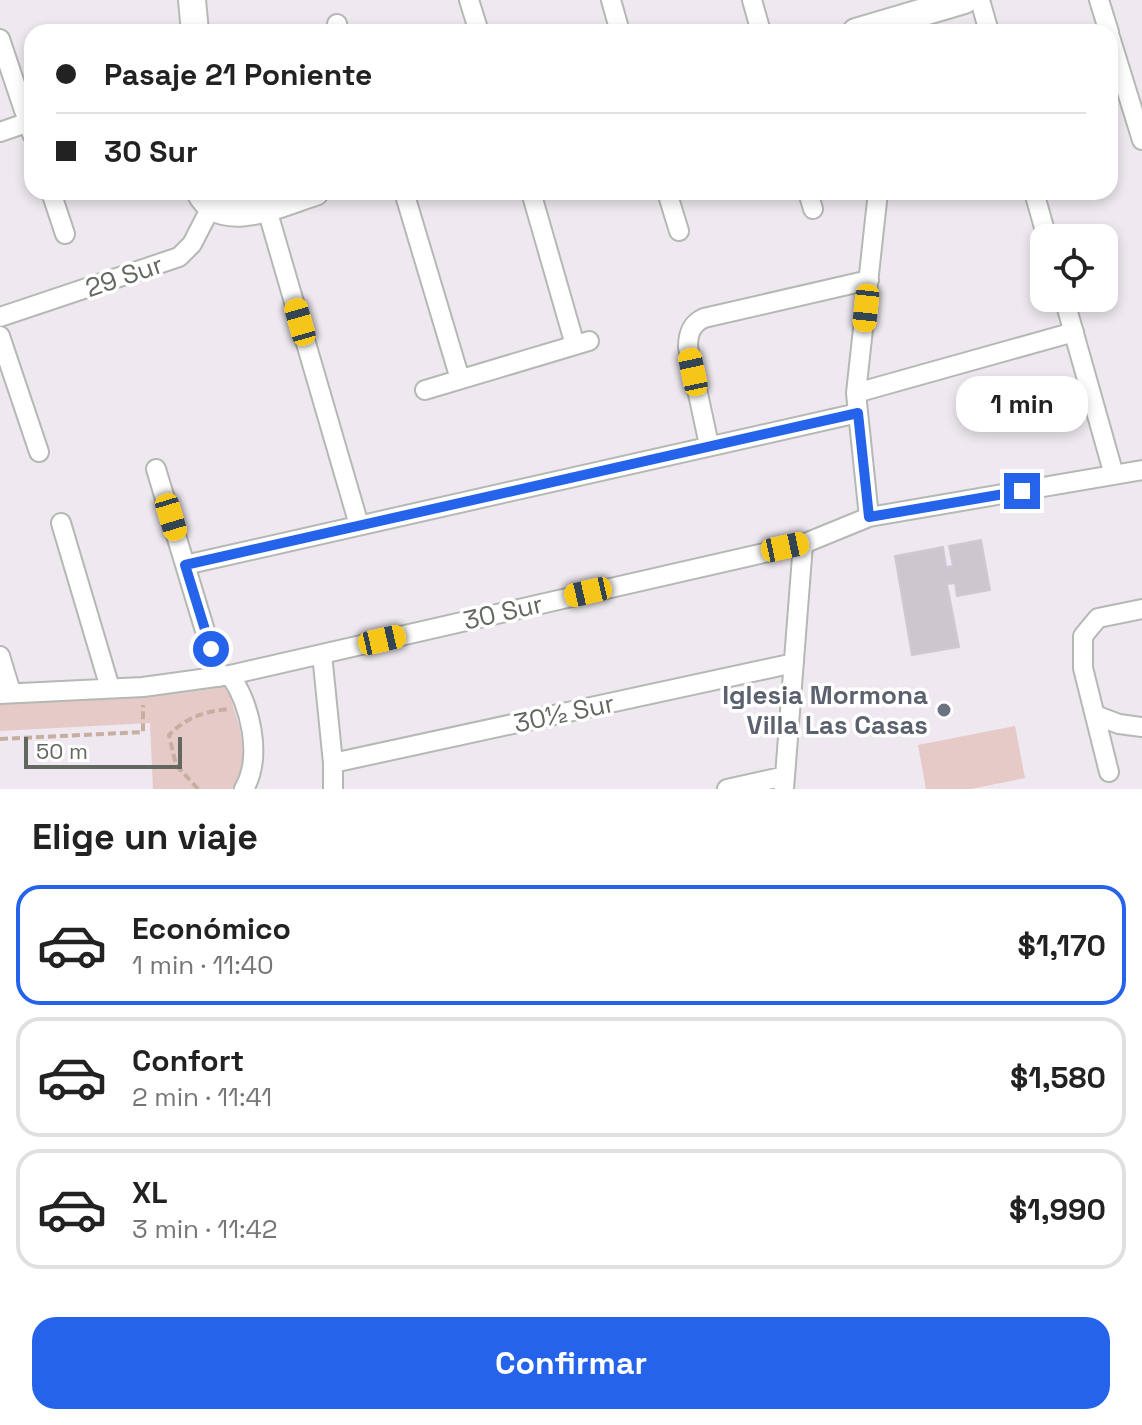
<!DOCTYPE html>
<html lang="es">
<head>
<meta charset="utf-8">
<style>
  body { margin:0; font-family:"Space Grotesk",sans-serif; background:#f2f2f2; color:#222; height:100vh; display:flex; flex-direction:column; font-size:30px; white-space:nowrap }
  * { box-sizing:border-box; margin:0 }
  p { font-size:26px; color:#767676 }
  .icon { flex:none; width:44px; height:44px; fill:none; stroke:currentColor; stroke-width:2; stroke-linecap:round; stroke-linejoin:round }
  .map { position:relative; height:789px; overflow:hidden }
  .details { display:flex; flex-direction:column; background:#fff; flex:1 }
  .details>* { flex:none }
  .hud { position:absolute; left:24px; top:24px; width:1094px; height:176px; border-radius:24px; box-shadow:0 4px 12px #0003; display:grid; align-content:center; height:176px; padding:0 32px; background:#fff }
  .fabs { position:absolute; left:1030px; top:224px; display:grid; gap:16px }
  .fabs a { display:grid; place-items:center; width:88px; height:88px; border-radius:16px; background:#fff; box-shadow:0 4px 12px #0003; font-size:40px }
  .scale { position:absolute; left:24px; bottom:20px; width:158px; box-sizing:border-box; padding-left:8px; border:4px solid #62675f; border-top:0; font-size:22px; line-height:28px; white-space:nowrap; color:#62675f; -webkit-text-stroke:6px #fff; paint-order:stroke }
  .end { position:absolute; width:36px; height:36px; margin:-18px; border:10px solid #2563eb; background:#fff; box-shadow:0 0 0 4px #fff }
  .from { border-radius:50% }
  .bubble { position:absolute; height:56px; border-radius:24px; background:#fff; box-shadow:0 4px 12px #0003; font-size:26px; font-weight:600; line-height:56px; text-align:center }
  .car { position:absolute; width:24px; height:48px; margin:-24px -12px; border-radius:10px; box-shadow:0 0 6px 2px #0007; background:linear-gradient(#f5c518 24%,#345 0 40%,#f5c518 0 76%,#345 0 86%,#f5c518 0) }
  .hud b { display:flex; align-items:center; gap:28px; height:76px; font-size:30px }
  .hud b+b { border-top:2px solid #e0e0e0 }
  .hud i { width:20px; height:20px; background:#222 }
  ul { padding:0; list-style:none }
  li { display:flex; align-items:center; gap:24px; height:120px; margin:0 16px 12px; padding:0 16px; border:4px solid #e0e0e0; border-radius:24px }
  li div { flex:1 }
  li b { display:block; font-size:30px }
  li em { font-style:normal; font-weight:600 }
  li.current { border-color:#2563eb }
  li>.icon { width:72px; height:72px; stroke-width:1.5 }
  h2 { padding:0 32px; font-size:36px; line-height:96px }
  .action { display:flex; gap:16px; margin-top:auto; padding:16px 32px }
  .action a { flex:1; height:92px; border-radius:24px; background:#2563eb; color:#fff; font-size:32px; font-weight:600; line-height:92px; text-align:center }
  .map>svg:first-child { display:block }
  .green { fill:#e5cac7 }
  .building { fill:#cdc6ce; stroke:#d2c7d5; stroke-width:2 }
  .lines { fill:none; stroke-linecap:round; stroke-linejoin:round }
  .street-casing { stroke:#b4b9b3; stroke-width:22 }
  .secondary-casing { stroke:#b6bbb4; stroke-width:30 }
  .path { stroke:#c6afa0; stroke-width:4; stroke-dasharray:8 4; stroke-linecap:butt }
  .street { stroke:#fff; stroke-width:18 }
  .secondary { stroke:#fff; stroke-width:26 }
  .route { stroke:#2563eb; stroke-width:10 }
  .worship-dot { fill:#6b7280; stroke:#fff; stroke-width:3 }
  .labels { text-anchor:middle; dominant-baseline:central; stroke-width:7; stroke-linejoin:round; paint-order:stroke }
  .street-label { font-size:26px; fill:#62675f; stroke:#fff }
  .worship-label { font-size:26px; font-weight:bold; fill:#5b616d; stroke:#fff; text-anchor:end }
</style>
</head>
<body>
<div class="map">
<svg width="1142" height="789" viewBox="0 0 1142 789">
  <rect width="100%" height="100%" fill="#efe8f0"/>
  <path class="green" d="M226,683C236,718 254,754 234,789H153L150,723L0,731V704L126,698Z
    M1015,726L1025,778L971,789H926L918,745Z"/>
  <path class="building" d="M981,540L990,590L957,596L955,583L947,584L959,647L912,655L895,556L943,547L946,567L953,566L949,546Z"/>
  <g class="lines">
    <defs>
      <path id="street" d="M469,0L479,32
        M611,0L620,32
        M752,0L761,32
        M980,0L989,32
        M1099,0L1109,32
        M337,24L339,32
        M1110,37L1142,140
        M0,39L32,134
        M0,132L32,121
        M51,192L65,234
        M404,192L460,379
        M531,192L575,345
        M667,192L679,231
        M808,192L813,209
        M1034,192L1047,238
        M266,206L359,525
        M1064,298L1114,475
        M0,317L179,257L192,244L211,207
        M0,336L39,452
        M425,390L589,341
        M856,393L1074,332
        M709,445L688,347C688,334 691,324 704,318L869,280
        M156,469L219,677
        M869,517L856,393L878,192
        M61,523L110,688
        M185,565L858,413
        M322,654L333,763V789
        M0,656L11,692
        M230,675C250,704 263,756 244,789
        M0,694L143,687L230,675L803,544L869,517L1142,470
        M1095,715L1119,724L1142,727
        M333,763L794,663
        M1109,772L1083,668V636L1098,618L1142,609
        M727,789L785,776
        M784,789L803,544"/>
      <path id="secondary" d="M192,0L195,32
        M856,32L964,0
        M200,192C221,233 282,202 315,192"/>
    </defs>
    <use href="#street" class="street-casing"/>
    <use href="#secondary" class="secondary-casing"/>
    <path class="path" d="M0,739L143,732V705
      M198,789L176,765L169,735C187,717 203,712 228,709"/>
    <use href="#street" class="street"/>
    <use href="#secondary" class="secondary"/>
  </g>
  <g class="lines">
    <path class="route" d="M211,649L185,565L858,413L869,517L1022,491"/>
  </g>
  <circle class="worship-dot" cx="944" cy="710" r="8"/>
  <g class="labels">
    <g class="street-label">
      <text transform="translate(124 276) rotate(-19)">29 Sur</text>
      <text transform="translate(503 612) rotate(-13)">30 Sur</text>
      <text transform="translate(564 713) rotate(-12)">30½ Sur</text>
    </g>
    <g class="worship-label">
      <text x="928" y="695">Iglesia Mormona<tspan x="928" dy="30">Villa Las Casas</tspan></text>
    </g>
  </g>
</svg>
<div class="fabs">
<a><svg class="icon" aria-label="locate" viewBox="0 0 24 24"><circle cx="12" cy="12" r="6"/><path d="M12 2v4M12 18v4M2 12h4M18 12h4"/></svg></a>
</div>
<div class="scale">50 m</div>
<i class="end from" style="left:211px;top:649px"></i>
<i class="end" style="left:1022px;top:491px"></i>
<div class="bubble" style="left:956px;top:376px;width:132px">1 min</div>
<i class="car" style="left:866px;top:308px;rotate:186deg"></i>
<i class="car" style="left:300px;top:322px;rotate:344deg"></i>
<i class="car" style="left:693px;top:372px;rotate:348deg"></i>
<i class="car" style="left:171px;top:517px;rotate:163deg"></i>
<i class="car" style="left:785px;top:547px;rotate:78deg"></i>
<i class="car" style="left:588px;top:592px;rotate:257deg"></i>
<i class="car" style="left:382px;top:640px;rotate:77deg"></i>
<div class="hud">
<b><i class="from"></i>Pasaje 21 Poniente</b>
<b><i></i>30 Sur</b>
</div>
</div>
<section class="details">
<h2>Elige un viaje</h2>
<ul>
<li class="current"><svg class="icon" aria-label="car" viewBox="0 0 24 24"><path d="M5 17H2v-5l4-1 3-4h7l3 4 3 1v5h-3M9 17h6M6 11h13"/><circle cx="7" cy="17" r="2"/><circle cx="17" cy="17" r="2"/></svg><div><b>Económico</b><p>1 min · 11:40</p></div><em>$1,170</em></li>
<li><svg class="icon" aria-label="car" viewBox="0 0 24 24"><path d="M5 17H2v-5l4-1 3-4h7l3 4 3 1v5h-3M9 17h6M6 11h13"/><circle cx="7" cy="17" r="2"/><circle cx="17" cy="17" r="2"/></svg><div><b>Confort</b><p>2 min · 11:41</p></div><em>$1,580</em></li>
<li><svg class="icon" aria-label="car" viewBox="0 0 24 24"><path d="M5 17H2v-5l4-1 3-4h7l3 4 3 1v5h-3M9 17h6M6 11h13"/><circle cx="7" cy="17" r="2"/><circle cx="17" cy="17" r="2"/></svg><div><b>XL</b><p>3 min · 11:42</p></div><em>$1,990</em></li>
</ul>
<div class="action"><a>Confirmar</a></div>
</section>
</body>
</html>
